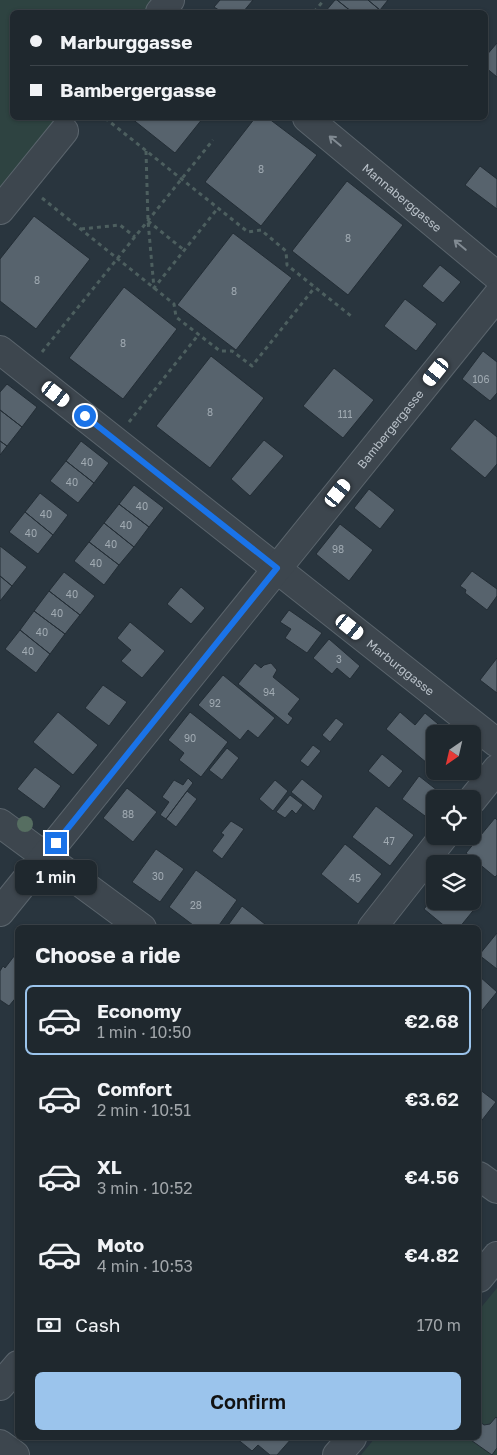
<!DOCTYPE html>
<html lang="en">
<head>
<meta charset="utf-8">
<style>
  body { margin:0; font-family:"Golos Text",sans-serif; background:#2c343a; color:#f1f3f6; height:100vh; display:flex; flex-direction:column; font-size:19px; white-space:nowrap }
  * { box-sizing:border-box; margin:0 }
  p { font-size:16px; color:#a1a6aa }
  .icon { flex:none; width:28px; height:28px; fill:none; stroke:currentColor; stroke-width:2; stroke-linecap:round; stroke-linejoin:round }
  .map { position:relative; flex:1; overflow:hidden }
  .drawer { position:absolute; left:15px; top:925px; width:466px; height:515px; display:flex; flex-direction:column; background:#1f282e; border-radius:8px; box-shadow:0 1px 4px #0004,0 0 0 1px #3c444a }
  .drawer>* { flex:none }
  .guide { position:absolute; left:10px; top:10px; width:478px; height:110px; border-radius:8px; box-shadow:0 1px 4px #0004,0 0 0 1px #3c444a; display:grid; align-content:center; height:110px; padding:0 20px; background:#1f282e }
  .needle { width:32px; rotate:214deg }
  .buttons { position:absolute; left:426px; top:725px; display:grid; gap:10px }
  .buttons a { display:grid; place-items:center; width:55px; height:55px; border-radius:8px; background:#1f282e; box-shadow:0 1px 4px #0004,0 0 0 1px #3c444a; font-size:25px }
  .end { position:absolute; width:22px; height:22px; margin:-11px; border:6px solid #1a73e8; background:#fff; box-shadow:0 0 0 2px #fff }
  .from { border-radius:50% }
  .bubble { position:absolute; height:35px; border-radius:8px; background:#1f282e; box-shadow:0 1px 4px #0004,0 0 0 1px #3c444a; font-size:16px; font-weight:600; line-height:35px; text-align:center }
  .car { position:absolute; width:15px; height:30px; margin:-15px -8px; border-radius:6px; box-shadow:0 0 4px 1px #0007; background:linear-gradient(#fff 24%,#345 0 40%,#fff 0 76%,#345 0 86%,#fff 0) }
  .guide b { display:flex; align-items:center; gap:18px; height:48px; font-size:19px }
  .guide b+b { border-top:1px solid #3c444a }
  .guide i { width:12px; height:12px; background:#f1f3f6 }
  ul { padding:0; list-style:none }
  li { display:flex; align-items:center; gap:15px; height:70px; margin:0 10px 8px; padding:0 10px; border:2px solid transparent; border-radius:8px }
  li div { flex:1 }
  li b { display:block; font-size:19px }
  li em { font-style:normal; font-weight:600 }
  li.selected { border-color:#9bc4ec }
  li>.icon { width:45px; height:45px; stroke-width:1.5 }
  h2 { padding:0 20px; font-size:22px; line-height:60px }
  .pay { display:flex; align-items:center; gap:12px; height:55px; padding:0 20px; font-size:19px }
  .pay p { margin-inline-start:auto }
  .cta { display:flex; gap:10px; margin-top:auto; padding:10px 20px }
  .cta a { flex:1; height:58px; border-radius:8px; background:#9bc4ec; color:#111; font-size:20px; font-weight:600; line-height:58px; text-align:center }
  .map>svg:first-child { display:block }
  .green { fill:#2e4341 }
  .building { fill:#57636d; stroke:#232d35 }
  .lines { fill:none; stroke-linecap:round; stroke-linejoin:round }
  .minor-casing { stroke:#5a646c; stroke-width:30 }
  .path { stroke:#4d5f5f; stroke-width:3; stroke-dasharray:4 4; stroke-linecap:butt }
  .minor { stroke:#3d464e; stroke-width:28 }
  .tree { fill:#566e61 }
  .oneway { stroke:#818a92 }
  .route { stroke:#1a73e8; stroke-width:6 }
  .labels { text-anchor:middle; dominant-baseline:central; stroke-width:4.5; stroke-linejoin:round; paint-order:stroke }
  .number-label { font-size:10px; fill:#a0aab2 }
  .street-label { font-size:12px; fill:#b9c1c9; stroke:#212b33 }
</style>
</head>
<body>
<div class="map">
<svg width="497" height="1455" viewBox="0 0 497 1455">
  <rect width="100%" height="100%" fill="#29353e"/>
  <path class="green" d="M0,0H160L150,12H12V118H67L0,201Z
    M497,1288V1455H361L375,1438H479V1310Z"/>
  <path class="building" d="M220,0H253L243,12H222L214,7Z
    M335,0H337L352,12H325Z
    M337,0H368L381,11L380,12H352Z
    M368,0H388L380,10Z
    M497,43V77L485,67V57Z
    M131,118H203L175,153Z
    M255,118H268L317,155L261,226L205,182Z
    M480,166L497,179V209L465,185Z
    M347,181L403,225L348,295L292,251Z
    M34,216L90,259L36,329L0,301V259Z
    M233,233L292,278L236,350L177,305Z
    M440,265L461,282L443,303L422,286Z
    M124,287L177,329L123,399L69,358Z
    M405,299L437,324L416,351L384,326Z
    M483,351L497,362V393L490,401L462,379Z
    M211,356L264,398L210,468L156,426Z
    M334,368L374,400L343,438L303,406Z
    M7,384L37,407L22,427L0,410V392Z
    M0,410L22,427L7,446L0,441Z
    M475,419L497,437V464L485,478L450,449Z
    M264,440L284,456L250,496L231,479Z
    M0,441L7,446L0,455Z
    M81,441L109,463L94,483L66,461Z
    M66,461L94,483L78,503L50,481Z
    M134,485L164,508L149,527L119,504Z
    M369,489L395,510L380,529L354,508Z
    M40,493L68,515L53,535L25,512Z
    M119,504L149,527L134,547L104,523Z
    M25,512L53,535L38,554L9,532Z
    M104,523L134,547L119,565L89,542Z
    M340,524L373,550L349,581L316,554Z
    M89,542L119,565L104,585L74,561Z
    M0,546L27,567L12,586L0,576Z
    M472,571L497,589V596L487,610L465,593L466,590L460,586Z
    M64,572L95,596L80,615L49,591Z
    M0,576L12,586L0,601Z
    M181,587L205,608L191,624L167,604Z
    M49,591L80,615L65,634L34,611Z
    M289,610L322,633L307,653L285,638L291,629L280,622Z
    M34,611L65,634L50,654L20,630Z
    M130,622L165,651L142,678L121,661L131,650L117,638Z
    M20,630L50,654L36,673L5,649Z
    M329,639L360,666L350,679L337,668L332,674L313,658Z
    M497,658V693L480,680Z
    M255,663L261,668L264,665L271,663L277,670L273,677L300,699L288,714L293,718L288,725L238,684Z
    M223,675L275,718L258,738L248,730L240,740L198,705Z
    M103,685L127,702L109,726L85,708Z
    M58,712L98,745L73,775L33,742Z
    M190,712L228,742L201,777L179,760L184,753L168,740Z
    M400,712L415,725L425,713L450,734H435V754L427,763L386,729Z
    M336,718L344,724L330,742L322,735Z
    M313,745L321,751L308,767L300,761Z
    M227,748L239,758L222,780L209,770Z
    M382,754L403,771L389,788L368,771Z
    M35,767L61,786L44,809L17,789Z
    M419,776L442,794L438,799H435V803L425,816L402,799Z
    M188,778L193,783L166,819L160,815L169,802L162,797L174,780L183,785Z
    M302,779L323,796L314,811L291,792Z
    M275,780L288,791L273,811L259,799Z
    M127,788L157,812L133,842L103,818Z
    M187,791L197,799L176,827L166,819Z
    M290,795L303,805L296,814L292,810L285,818L276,812Z
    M376,806L414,835L390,866L352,837Z
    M495,818L497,820V875L495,877L466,853Z
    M231,821L244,829L222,859L212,851L224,835L221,833Z
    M345,844L382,874L358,904L321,874Z
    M156,849L184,869L160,902L132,882Z
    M196,870L237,900L217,928H197L169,907Z
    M472,894L481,901L459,928H447L424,909L435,896V901H472Z
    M242,906L270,928H226Z
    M497,933V969L479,955Z
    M18,951V995L9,1006L0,1000V971L3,966L5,968Z
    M479,976L497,992L479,1014Z
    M479,1089L496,1102L479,1124Z
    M496,1417L497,1418V1448L492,1455L468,1438H479V1421L484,1425L490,1424Z
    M236,1438H292L277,1455H270L258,1445L252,1451Z"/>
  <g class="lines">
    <defs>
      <g id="minor">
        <path d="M160,12L170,0"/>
        <path id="s1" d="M307,118L497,276"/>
        <path d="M0,210L64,131"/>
        <path id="s2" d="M0,350L497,743"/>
        <path d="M472,800L497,769"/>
        <path d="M0,823L142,928"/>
        <path id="s3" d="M0,912L497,296"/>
        <path d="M372,928L444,836"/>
        <path d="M479,1176L497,1189"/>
        <path d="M479,1278L497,1256"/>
        <path d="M0,1386L18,1365"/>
        <path d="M0,1444L15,1455"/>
        <path d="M337,1455L352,1438"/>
      </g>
    </defs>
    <use href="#minor" class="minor-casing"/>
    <path class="path" d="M314,12L324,0
      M105,118L248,232L261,230L286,251L287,265L351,316
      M146,151L148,221L154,288L218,208
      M42,198L174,304L176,317L220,351H232L252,366L315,287
      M148,221L184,250
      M81,229L120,225L135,237
      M42,352L213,140
      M129,422L199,334"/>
    <use href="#minor" class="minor"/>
  </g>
  <circle class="tree" cx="25" cy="824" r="8"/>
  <defs><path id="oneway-shaft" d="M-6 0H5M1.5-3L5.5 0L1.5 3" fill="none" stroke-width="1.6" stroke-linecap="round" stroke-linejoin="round" transform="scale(1.25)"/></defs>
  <g class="oneway">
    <use href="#oneway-shaft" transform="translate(335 141) rotate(-140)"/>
    <use href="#oneway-shaft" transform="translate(460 245) rotate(-140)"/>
  </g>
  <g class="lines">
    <path class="route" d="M56,843L277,568L85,416"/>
  </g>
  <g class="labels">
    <g class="number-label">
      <text x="261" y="169">8</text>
      <text x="348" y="238">8</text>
      <text x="37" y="280">8</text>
      <text x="234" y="291">8</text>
      <text x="123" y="343">8</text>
      <text x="481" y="379">106</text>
      <text x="210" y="412">8</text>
      <text x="345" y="414">111</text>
      <text x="87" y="462">40</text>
      <text x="72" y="482">40</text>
      <text x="142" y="506">40</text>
      <text x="46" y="514">40</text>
      <text x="126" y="525">40</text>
      <text x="31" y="533">40</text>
      <text x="111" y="544">40</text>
      <text x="338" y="549">98</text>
      <text x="96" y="563">40</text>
      <text x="72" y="594">40</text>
      <text x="57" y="613">40</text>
      <text x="42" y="632">40</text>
      <text x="28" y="651">40</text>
      <text x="339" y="659">3</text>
      <text x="269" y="692">94</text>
      <text x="215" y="703">92</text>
      <text x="190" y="738">90</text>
      <text x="128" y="814">88</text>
      <text x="389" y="841">47</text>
      <text x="158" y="876">30</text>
      <text x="355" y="878">45</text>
      <text x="196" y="905">28</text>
    </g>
    <g class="street-label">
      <text stroke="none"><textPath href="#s1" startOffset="124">Mannaberggasse</textPath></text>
      <text stroke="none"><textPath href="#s3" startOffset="621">Bambergergasse</textPath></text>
      <text stroke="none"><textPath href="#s2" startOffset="511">Marburggasse</textPath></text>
    </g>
  </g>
</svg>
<div class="buttons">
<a><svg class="needle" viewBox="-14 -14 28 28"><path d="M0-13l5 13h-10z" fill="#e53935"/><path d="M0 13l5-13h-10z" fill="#a1a6aa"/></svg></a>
<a><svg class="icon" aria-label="locate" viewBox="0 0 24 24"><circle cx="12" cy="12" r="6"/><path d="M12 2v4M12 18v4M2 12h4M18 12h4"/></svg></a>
<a><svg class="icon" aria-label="layers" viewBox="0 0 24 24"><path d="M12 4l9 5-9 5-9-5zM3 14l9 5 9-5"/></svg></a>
</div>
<i class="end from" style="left:85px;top:416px"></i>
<i class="end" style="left:56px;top:843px"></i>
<div class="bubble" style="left:15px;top:860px;width:82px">1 min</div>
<i class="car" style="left:436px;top:372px;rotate:219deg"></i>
<i class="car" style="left:56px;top:394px;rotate:128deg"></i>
<i class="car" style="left:338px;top:493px;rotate:39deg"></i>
<i class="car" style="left:350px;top:627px;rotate:129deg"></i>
<div class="guide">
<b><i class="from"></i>Marburggasse</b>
<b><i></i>Bambergergasse</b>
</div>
<section class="drawer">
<h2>Choose a ride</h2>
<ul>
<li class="selected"><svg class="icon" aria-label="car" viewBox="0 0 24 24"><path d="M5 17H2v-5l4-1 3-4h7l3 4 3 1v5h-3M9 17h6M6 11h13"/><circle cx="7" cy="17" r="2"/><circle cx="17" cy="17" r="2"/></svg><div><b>Economy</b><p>1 min · 10:50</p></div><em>€2.68</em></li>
<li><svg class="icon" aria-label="car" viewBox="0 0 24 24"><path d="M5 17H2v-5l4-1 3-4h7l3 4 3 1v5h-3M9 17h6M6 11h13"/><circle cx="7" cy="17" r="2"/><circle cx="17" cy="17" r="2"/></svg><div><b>Comfort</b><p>2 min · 10:51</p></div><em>€3.62</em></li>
<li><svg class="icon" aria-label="car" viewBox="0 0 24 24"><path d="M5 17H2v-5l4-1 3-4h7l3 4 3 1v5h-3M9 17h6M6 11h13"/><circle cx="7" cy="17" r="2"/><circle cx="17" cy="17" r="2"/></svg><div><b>XL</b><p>3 min · 10:52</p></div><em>€4.56</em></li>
<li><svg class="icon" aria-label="car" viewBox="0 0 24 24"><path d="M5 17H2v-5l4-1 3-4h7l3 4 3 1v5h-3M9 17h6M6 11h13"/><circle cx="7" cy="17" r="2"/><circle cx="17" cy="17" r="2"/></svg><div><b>Moto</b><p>4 min · 10:53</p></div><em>€4.82</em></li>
</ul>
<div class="pay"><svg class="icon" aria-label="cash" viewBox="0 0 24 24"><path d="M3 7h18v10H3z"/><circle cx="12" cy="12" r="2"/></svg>Cash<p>170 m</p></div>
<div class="cta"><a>Confirm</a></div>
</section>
</div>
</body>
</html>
